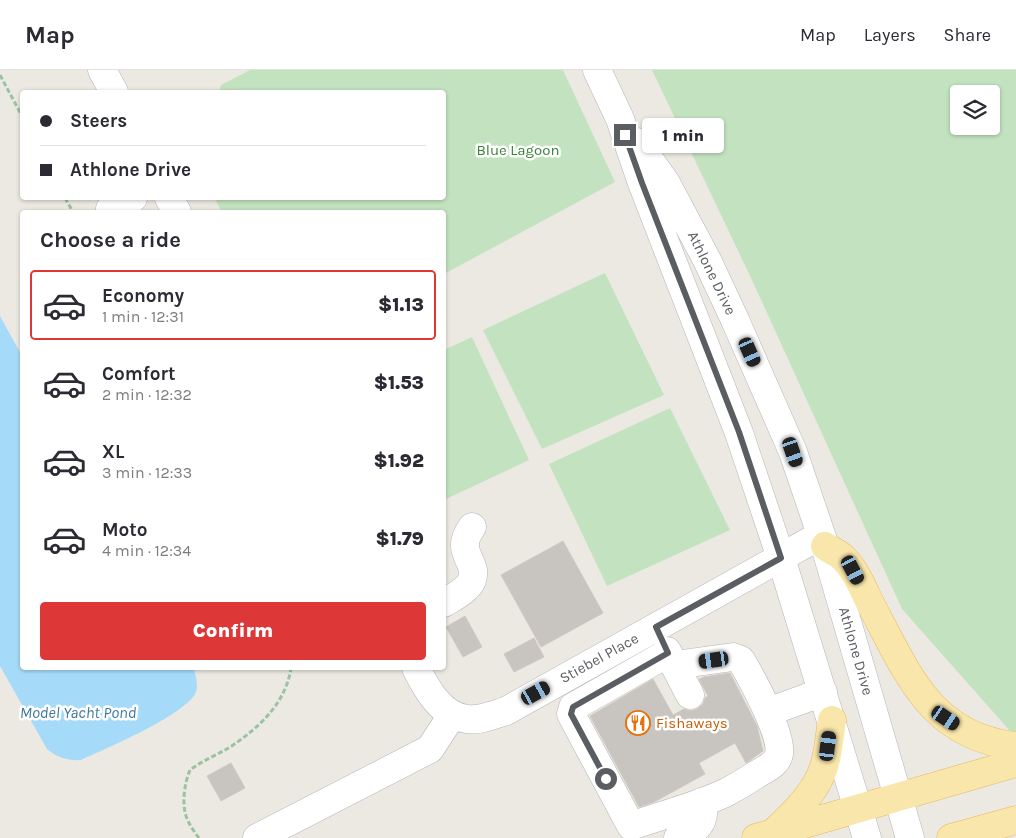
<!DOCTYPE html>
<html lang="en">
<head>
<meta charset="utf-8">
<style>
  body { margin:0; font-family:Karla,sans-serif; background:#f7f7f7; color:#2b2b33; height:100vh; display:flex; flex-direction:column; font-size:19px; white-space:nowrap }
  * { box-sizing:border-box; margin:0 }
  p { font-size:16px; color:#7c7c81 }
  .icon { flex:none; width:28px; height:28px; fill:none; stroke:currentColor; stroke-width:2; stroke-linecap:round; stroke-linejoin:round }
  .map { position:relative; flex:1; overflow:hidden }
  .panel { position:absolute; left:20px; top:140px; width:426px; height:460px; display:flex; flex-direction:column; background:#fff; border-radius:5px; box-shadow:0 1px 4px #0004 }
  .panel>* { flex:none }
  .top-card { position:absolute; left:20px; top:20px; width:426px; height:110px; border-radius:5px; box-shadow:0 1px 4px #0004; display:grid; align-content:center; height:110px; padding:0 20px; background:#fff }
  .controls { position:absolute; left:950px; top:15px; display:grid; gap:10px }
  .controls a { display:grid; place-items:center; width:50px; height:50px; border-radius:5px; background:#fff; box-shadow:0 1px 4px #0004; font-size:25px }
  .end { position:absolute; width:22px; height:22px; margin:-11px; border:6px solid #5a5e62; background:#fff; box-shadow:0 0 0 2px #fff }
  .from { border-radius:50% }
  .bubble { position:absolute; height:35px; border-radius:5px; background:#fff; box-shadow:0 1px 4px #0004; font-size:16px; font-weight:800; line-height:35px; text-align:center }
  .car { position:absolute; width:15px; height:30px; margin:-15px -8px; border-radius:6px; box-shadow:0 0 4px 1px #0007; background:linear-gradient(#222 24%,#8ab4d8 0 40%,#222 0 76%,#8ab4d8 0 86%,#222 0) }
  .top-card b { display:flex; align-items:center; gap:18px; height:48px; font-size:19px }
  .top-card b+b { border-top:1px solid #e1e1e2 }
  .top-card i { width:12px; height:12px; background:#2b2b33 }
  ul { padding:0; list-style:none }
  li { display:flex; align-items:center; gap:15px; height:70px; margin:0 10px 8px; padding:0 10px; border:2px solid transparent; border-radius:5px }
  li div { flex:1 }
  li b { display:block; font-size:19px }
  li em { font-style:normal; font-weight:800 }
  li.selected { border-color:#dd3737 }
  li>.icon { width:45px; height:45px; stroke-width:1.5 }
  h2 { padding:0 20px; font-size:22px; line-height:60px }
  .button { display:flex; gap:10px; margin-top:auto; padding:10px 20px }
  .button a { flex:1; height:58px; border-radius:5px; background:#dd3737; color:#fff; font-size:20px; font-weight:800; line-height:58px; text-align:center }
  header { display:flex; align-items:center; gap:30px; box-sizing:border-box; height:70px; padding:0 25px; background:#fff; border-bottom:1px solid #e1e1e2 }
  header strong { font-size:24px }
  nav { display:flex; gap:28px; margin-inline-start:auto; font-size:18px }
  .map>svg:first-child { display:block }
  .green { fill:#c3e3c0; fill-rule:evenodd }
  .water { fill:#a5dbf9 }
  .building { fill:#c8c4c0; stroke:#d0cac1 }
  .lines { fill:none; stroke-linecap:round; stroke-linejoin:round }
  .minor-casing { stroke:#b3b5b9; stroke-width:29 }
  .major-casing { stroke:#e8b760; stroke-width:29 }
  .path { stroke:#9ac3a2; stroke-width:3; stroke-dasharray:5 2.5; stroke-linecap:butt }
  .minor { stroke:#fff; stroke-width:28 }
  .major { stroke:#f9e6aa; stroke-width:28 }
  .route { stroke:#5a5e62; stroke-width:6 }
  .labels { text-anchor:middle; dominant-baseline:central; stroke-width:5; stroke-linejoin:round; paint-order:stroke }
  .park-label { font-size:15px; fill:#3c813a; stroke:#fff }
  .street-label { font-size:15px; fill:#5a5e62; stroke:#fff }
  .food-label { font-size:15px; fill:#c56008; stroke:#fff; text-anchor:start }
  .water-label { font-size:16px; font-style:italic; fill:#4178a2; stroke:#fff }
</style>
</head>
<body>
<header>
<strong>Map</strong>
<nav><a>Map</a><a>Layers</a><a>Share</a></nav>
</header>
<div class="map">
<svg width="1016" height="768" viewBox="0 0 1016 768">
  <rect width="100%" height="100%" fill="#ece9e2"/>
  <path class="green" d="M250,0H563L615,112L444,204V142H222L214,128H444V22H219L221,15Z
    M652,0H1016V662L1010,661L902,539L751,208ZM959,24H991V56H959Z
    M605,203L664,325L542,379L483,260Z
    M472,267L529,390L444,430V280Z
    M670,338L730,460L607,516L549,394Z"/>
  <path class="water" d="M0,246L22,286V598H193C196,604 199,617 195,624C181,647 107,678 81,690C68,691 56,687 47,679L0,596Z"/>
  <path class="building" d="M563,471L603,543L541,577L501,505Z
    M465,546L482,577L463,587L446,557Z
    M534,568L544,587L514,602L504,584Z
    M730,603L757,656L763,681L746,693L735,673L699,693L705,704L654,732L639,737L590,646L653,609L673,645L684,639L690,641L697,639L703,634L705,628L708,626L699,609L704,607Z
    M231,693L245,718L221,731L207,706Z"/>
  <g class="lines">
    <defs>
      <path id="minor" d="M102,0L114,22
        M597,0L620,49L642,113L739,363L781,488L867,768
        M637,72L666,113L707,190L735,250L793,382L825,476L910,768
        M169,128L177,142
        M110,139L133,128
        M444,533C452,528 468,520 472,510C479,491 453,483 472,457
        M667,581L690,625
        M668,583L573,637L571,644L631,756C662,745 695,737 725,723C735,718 745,712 754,706C763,700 777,695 779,684C783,665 751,607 741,590L733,587L675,595
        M416,598C426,618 441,646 467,649C480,651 493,645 506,641L821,465
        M768,642L823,622
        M257,768L430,679L452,645
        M678,768C696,760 707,754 702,732"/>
      <path id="major" d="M825,476C830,480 836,482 841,486C855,498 863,519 871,535C907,602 930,667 1016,676
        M775,761C796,741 820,719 826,689C829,676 830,663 832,650
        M756,768L1016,693
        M951,768L1016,750"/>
    </defs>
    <use href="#minor" class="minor-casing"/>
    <use href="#major" class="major-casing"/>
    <path class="path" d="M0,5L22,46
      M65,128L73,142
      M199,768C195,763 191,757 188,751C181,737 184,714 190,700C204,689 221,684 236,673C263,654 286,631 291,598"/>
    <use href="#minor" class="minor"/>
    <use href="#major" class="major"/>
  </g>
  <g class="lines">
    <path class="route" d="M606,709L571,644L573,637L668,583L656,557L781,488L739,362L642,113L625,65"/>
  </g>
  <defs>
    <symbol id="restaurant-ring" viewBox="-11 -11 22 22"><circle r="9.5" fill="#fff" stroke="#e8710a" stroke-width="1.5"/><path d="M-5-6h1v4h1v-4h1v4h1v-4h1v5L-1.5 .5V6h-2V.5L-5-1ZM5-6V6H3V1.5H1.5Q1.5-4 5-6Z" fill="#e8710a"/></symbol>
  </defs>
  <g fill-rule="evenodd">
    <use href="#restaurant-ring" x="624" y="639" width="28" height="28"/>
  </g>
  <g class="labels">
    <g class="park-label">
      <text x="518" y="80">Blue Lagoon</text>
    </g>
    <g class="street-label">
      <text transform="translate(712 203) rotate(64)">Athlone Drive</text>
      <text transform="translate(856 581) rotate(74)">Athlone Drive</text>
      <text transform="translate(599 588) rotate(-29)">Stiebel Place</text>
    </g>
    <g class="food-label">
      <text x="656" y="653">Fishaways</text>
    </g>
    <g class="water-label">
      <text x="78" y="642">Model Yacht Pond</text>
    </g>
  </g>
</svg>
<div class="controls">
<a><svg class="icon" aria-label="layers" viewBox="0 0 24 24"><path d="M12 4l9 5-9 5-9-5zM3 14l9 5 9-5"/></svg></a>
</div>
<i class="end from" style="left:606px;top:709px"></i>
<i class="end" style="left:625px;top:65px"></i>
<div class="bubble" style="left:642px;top:48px;width:82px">1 min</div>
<i class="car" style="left:750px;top:282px;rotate:156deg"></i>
<i class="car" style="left:793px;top:382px;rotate:161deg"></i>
<i class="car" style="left:853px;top:500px;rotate:152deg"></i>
<i class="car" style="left:714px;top:590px;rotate:262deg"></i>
<i class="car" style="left:536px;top:623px;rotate:61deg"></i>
<i class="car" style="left:946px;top:648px;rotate:124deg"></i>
<i class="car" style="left:828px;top:676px;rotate:7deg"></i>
<div class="top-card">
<b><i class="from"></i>Steers</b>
<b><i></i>Athlone Drive</b>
</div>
<section class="panel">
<h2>Choose a ride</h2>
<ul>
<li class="selected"><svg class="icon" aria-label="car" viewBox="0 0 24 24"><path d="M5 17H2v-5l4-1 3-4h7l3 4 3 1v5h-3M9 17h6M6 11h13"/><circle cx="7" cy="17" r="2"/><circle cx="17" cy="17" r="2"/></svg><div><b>Economy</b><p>1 min · 12:31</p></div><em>$1.13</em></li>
<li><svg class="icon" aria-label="car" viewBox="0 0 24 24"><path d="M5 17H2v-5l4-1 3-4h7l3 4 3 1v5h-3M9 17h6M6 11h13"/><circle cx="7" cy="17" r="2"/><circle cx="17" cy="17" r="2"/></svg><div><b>Comfort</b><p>2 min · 12:32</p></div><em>$1.53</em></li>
<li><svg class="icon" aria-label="car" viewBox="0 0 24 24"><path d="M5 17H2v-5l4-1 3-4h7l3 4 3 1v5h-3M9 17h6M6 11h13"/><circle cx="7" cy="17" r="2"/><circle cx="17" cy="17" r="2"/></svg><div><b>XL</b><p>3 min · 12:33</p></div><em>$1.92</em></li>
<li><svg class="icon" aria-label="car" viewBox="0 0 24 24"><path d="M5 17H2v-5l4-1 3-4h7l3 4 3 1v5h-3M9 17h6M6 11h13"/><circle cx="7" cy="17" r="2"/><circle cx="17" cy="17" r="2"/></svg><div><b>Moto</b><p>4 min · 12:34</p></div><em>$1.79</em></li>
</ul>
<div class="button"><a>Confirm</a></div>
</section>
</div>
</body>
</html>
